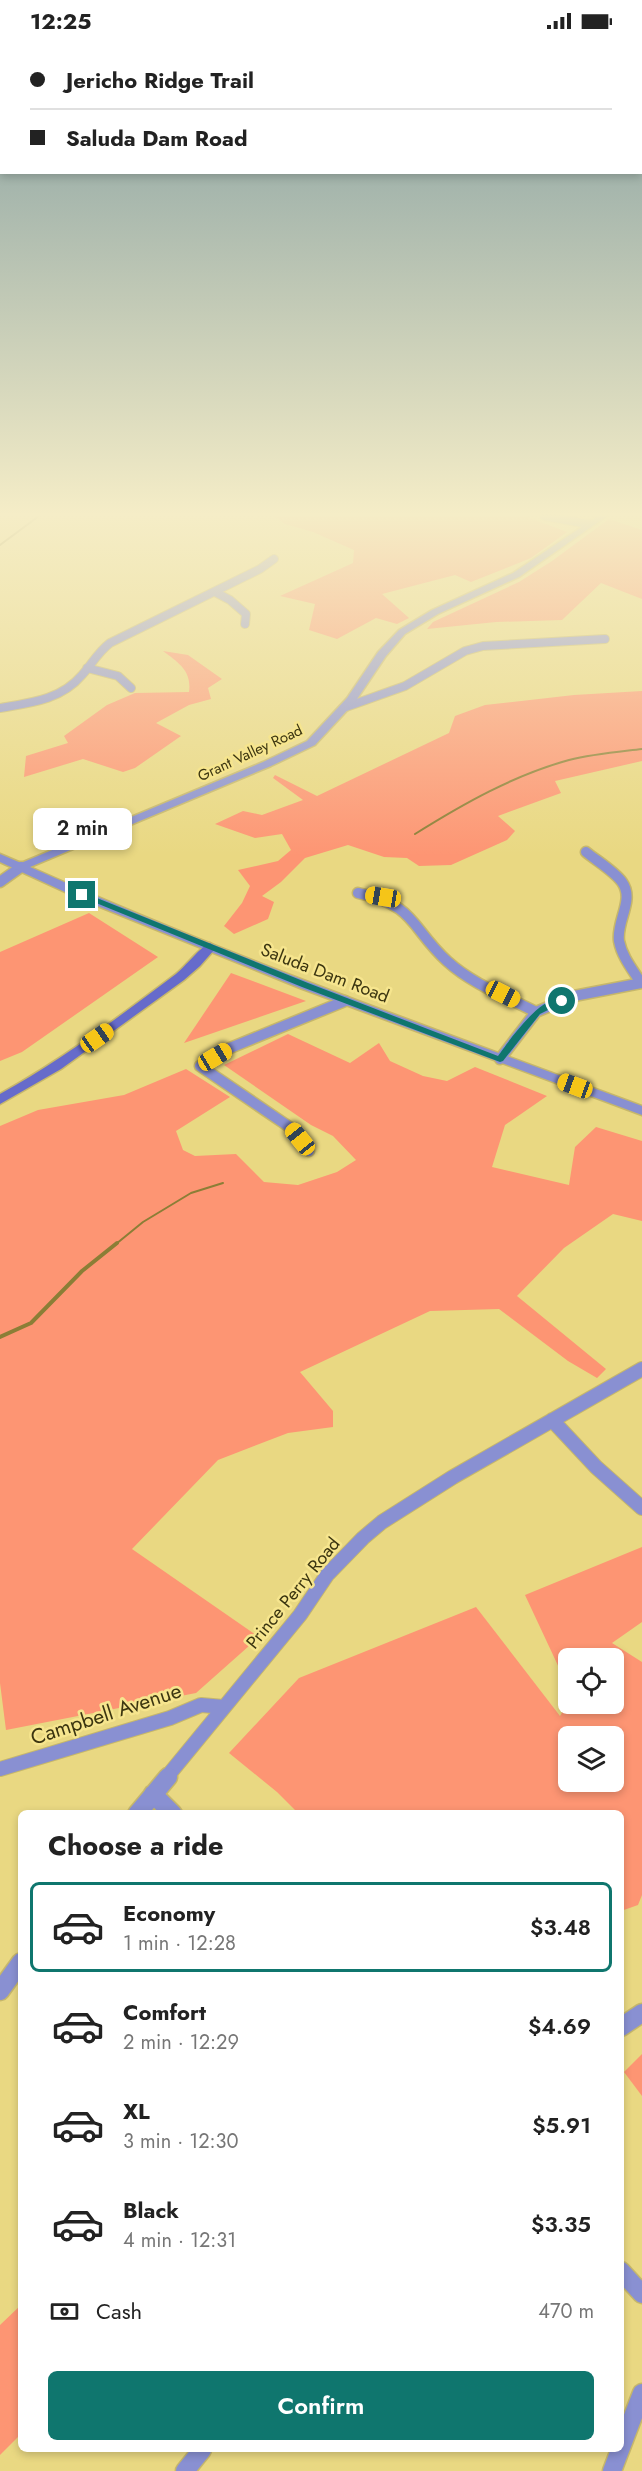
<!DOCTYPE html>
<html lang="en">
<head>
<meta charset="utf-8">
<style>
  body { margin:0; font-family:Jost,sans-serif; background:#f2f2f2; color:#222; height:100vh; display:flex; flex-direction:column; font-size:22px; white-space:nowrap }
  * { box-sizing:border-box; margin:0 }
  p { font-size:20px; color:#767676 }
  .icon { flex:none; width:33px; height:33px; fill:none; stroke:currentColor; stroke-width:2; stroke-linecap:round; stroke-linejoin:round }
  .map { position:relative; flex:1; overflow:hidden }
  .sheet { position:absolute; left:18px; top:1768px; width:606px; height:642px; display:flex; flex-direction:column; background:#fff; border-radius:9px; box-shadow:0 3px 9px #0003 }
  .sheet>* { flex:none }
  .banner { position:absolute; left:0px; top:0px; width:642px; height:132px; box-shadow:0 3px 9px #0003; display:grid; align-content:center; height:132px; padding:0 30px; background:#fff }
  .fabs { position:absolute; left:558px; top:1606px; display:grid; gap:12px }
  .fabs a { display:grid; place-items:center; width:66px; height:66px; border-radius:9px; background:#fff; box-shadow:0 3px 9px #0003; font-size:30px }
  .end { position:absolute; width:27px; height:27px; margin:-14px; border:8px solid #0f766e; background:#fff; box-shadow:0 0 0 3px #fff }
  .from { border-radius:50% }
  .bubble { position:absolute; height:42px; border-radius:9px; background:#fff; box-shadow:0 3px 9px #0003; font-size:20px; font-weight:600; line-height:42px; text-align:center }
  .car { position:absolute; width:18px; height:36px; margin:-18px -9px; border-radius:8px; box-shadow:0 0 4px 2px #0007; background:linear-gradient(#f5c518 24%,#345 0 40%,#f5c518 0 76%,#345 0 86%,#f5c518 0) }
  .banner b { display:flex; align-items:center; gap:21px; height:57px; font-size:22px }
  .banner b+b { border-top:2px solid #e0e0e0 }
  .banner i { width:15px; height:15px; background:#222 }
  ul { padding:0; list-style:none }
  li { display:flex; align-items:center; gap:18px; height:90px; margin:0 12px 9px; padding:0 18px; border:3px solid transparent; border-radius:9px }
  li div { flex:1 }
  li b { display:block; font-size:22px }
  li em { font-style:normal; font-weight:600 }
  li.on { border-color:#0f766e }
  li>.icon { width:54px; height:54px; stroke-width:1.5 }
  h2 { padding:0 30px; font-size:27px; line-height:72px }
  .pay { display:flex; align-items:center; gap:15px; height:66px; padding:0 30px; font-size:22px }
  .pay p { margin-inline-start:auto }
  .button { display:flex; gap:12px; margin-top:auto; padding:12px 30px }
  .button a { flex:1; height:69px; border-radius:9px; background:#0f766e; color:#fff; font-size:24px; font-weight:600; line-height:69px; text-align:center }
  .status { display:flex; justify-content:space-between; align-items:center; height:42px; padding:0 30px; background:#fff; direction:ltr }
  .status svg { height:16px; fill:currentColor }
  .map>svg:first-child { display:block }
  .green { fill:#fd9573; fill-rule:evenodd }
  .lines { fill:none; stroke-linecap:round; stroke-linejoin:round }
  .stream-far1 { stroke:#8b7e36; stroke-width:2 }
  .stream { stroke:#8b7e36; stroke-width:4 }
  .minor-far3-casing { stroke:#c6b76b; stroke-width:10 }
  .minor-far2-casing { stroke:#c6b76b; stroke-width:13 }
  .minor-far1-casing { stroke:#c6b76b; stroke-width:16 }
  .minor-casing { stroke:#c6b76b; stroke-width:21 }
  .tertiary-casing { stroke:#c6b76b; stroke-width:3 }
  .secondary-casing { stroke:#c6b76b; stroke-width:3 }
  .minor-far3 { stroke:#8990d2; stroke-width:8 }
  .minor-far2 { stroke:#8990d2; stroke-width:10 }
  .minor-far1 { stroke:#8990d2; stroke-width:14 }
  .minor { stroke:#8990d2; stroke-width:18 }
  .tertiary { fill:#8990d2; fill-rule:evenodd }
  .secondary { fill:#666bcb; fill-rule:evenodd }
  .route { fill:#0f766e }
  .labels { text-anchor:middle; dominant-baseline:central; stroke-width:5; stroke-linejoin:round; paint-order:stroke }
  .far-street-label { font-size:15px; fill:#3b3510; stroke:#f6e58e }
  .street-label { font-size:18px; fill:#3b3510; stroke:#f6e58e }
  .near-street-label { font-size:21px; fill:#3b3510; stroke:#f6e58e }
</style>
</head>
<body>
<div class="status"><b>12:25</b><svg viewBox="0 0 49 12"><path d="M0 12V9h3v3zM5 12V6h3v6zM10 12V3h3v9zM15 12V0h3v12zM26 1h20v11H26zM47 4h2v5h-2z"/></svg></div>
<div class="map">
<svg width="642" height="2429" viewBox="0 0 642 2429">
  <rect width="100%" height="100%" fill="#e9d882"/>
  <path class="green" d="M274,474H525L567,490L531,516L471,540L455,533L382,552L409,576L397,582L376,576L337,597L309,588L315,562L280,554L353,521L354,508L313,490L285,482Z
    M609,477L642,488V557L601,541L562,578L496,580L427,587L433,580L519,540L552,519Z
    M163,609L188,613L222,637L208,646L211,657L189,663L156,681L181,694L135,726L123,730L83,717L24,735L26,714L68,701L64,694L107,663L135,651L189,650C192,629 179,621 163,609Z
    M642,649V719L555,739L561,751L498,774L515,789L507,798L451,823L419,824L407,816L384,815L348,803L305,816L281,840L262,854L274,860L268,877L234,892L224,884L242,861L250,844L238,828L278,819L291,808L282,792L255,796L215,782L243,769L262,773L303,758L273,736L275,733L317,754L449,691L455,674L485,663L574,653Z
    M89,871L158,915L22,1010L0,1019V910Z
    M231,931L306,959L184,1001Z
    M288,992L350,1021L379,1001L390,1019L423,1034L447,1039L475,1025L547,1054L505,1083L492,1125L569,1143L575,1105L596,1085L642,1099V1179L613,1172L564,1206L517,1254L606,1327L597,1336L568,1319L499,1267L430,1269L300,1330L333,1369V1385L288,1391L218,1418L132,1507L259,1595L196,1651L6,1688L0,1641V1084L38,1068L124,1053L186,1027L230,1055L176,1089L183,1108L195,1114L236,1112L264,1140L298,1143L337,1130L356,1118L333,1094L311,1083L224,1023Z
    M642,1505V1580L612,1601L642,1620V1853L638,1863L621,1869V1772L298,1771L277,1750L229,1711L299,1636L476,1565L560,1674L568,1661L614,1662V1617H568V1645L525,1553ZM568,1695H614V1740H568Z
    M642,2012V2054L624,2030Z
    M21,2263V2392L0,2413V2283Z"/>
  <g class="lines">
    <path class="stream-far1" d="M0,503L39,474
      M415,792C463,762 514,733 569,718C593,712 617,710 642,707
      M116,1202L143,1180L191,1151L223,1141"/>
    <path class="stream" d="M0,1295L31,1281L82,1229L117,1201"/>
    <defs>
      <path id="minor-far3" d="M544,474L588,482
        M215,550L230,558L246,572L245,582
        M87,626L118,634L131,646
        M346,665L405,644L465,609L483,604L605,597
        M0,666C30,661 61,658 82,633C92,622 98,610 110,601L260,527L274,517"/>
      <path id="minor-far2" d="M586,810C597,819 614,829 622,840C635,858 616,879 619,899C622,915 633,928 641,941
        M0,840L21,825
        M358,851C416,863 410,885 447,919C472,942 507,955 536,970
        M500,1017L536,970L574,954L642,941
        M309,1109L291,1086L200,1024L230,1006L345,959"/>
      <path id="minor-far1" d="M552,1378L596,1425L642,1466
        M0,1727L170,1676L201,1663L224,1665
        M166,1736L300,1573L327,1533L363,1496L382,1480L453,1435L642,1327"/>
      <path id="minor" d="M153,1752L173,1772
        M137,1772L168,1735
        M0,1949L21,1920
        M621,1985L642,1971
        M621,2229L642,2252
        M185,2429L202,2408
        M612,2429L642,2351"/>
      <path id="tertiary" d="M598,474H607L519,535L438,572L405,592L386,614L355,660L315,703L271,724L30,825C230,915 437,988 642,1064V1073L300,946L78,856L0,820V812L21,821L263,720L307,699L347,656L378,610L399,588L432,568L513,531Z"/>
      <path id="secondary" d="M210,901L216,905L214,908L200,924L184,938L61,1027L0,1062V1052C62,1018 120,974 176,932C185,925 202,903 210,901Z"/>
    </defs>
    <use href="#minor-far3" class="minor-far3-casing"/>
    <use href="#minor-far2" class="minor-far2-casing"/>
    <use href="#minor-far1" class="minor-far1-casing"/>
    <use href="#minor" class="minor-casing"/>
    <use href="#tertiary" class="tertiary-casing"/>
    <use href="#secondary" class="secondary-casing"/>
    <use href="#minor-far3" class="minor-far3"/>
    <use href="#minor-far2" class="minor-far2"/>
    <use href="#minor-far1" class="minor-far1"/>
    <use href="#minor" class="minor"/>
    <use href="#tertiary" class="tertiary"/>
    <use href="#secondary" class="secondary"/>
  </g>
  <linearGradient id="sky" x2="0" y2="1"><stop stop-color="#839ea1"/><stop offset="0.58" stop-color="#f5edc7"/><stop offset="1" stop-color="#f5edc7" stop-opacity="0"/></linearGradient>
  <rect width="642" height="814" fill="url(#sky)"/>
  <path class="route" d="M82,850L308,941L498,1014C509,999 545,946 566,959L540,972L503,1019L500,1020L302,945L79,854L78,853Z"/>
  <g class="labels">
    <g class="far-street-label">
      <text transform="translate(250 711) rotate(-25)">Grant Valley Road</text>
    </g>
    <g class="street-label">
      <text transform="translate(325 931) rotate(21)">Saluda Dam Road</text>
      <text transform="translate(293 1551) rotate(-51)">Prince Perry Road</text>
    </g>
    <g class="near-street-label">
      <text transform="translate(106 1672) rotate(-18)">Campbell Avenue</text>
    </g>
  </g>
</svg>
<div class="fabs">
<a><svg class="icon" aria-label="locate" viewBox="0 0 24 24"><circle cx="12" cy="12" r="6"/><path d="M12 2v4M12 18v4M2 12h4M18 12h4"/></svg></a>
<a><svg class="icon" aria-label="layers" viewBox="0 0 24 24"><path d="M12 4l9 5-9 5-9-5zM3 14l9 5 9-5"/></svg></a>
</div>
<i class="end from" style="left:562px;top:959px"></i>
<i class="end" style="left:82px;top:853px"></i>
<div class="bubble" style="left:33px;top:766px;width:99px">2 min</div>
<i class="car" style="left:383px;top:855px;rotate:279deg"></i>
<i class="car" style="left:503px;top:952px;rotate:117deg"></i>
<i class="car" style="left:97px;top:996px;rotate:55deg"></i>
<i class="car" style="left:215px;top:1015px;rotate:59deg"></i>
<i class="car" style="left:575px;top:1044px;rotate:290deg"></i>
<i class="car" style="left:300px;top:1097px;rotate:321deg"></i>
<div class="banner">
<b><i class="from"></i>Jericho Ridge Trail</b>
<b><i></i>Saluda Dam Road</b>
</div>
<section class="sheet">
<h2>Choose a ride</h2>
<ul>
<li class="on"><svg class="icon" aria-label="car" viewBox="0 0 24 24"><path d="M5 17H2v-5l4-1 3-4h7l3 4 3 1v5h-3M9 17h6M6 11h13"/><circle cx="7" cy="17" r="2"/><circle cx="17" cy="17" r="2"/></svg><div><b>Economy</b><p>1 min · 12:28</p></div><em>$3.48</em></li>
<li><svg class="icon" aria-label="car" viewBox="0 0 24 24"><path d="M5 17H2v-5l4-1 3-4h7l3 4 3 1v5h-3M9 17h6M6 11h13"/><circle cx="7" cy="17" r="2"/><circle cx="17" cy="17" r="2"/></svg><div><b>Comfort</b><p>2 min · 12:29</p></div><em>$4.69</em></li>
<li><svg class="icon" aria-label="car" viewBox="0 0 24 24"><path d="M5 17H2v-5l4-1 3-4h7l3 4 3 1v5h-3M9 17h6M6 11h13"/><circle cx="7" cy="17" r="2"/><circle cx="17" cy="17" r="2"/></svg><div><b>XL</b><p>3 min · 12:30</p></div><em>$5.91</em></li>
<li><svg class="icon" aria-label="car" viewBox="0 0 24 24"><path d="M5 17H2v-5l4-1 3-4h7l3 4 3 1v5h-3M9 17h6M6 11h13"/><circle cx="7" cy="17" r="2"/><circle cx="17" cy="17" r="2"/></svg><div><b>Black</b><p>4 min · 12:31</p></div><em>$3.35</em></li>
</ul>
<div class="pay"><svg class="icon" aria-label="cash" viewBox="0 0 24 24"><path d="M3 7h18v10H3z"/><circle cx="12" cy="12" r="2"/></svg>Cash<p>470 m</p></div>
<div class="button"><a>Confirm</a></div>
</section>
</div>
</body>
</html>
